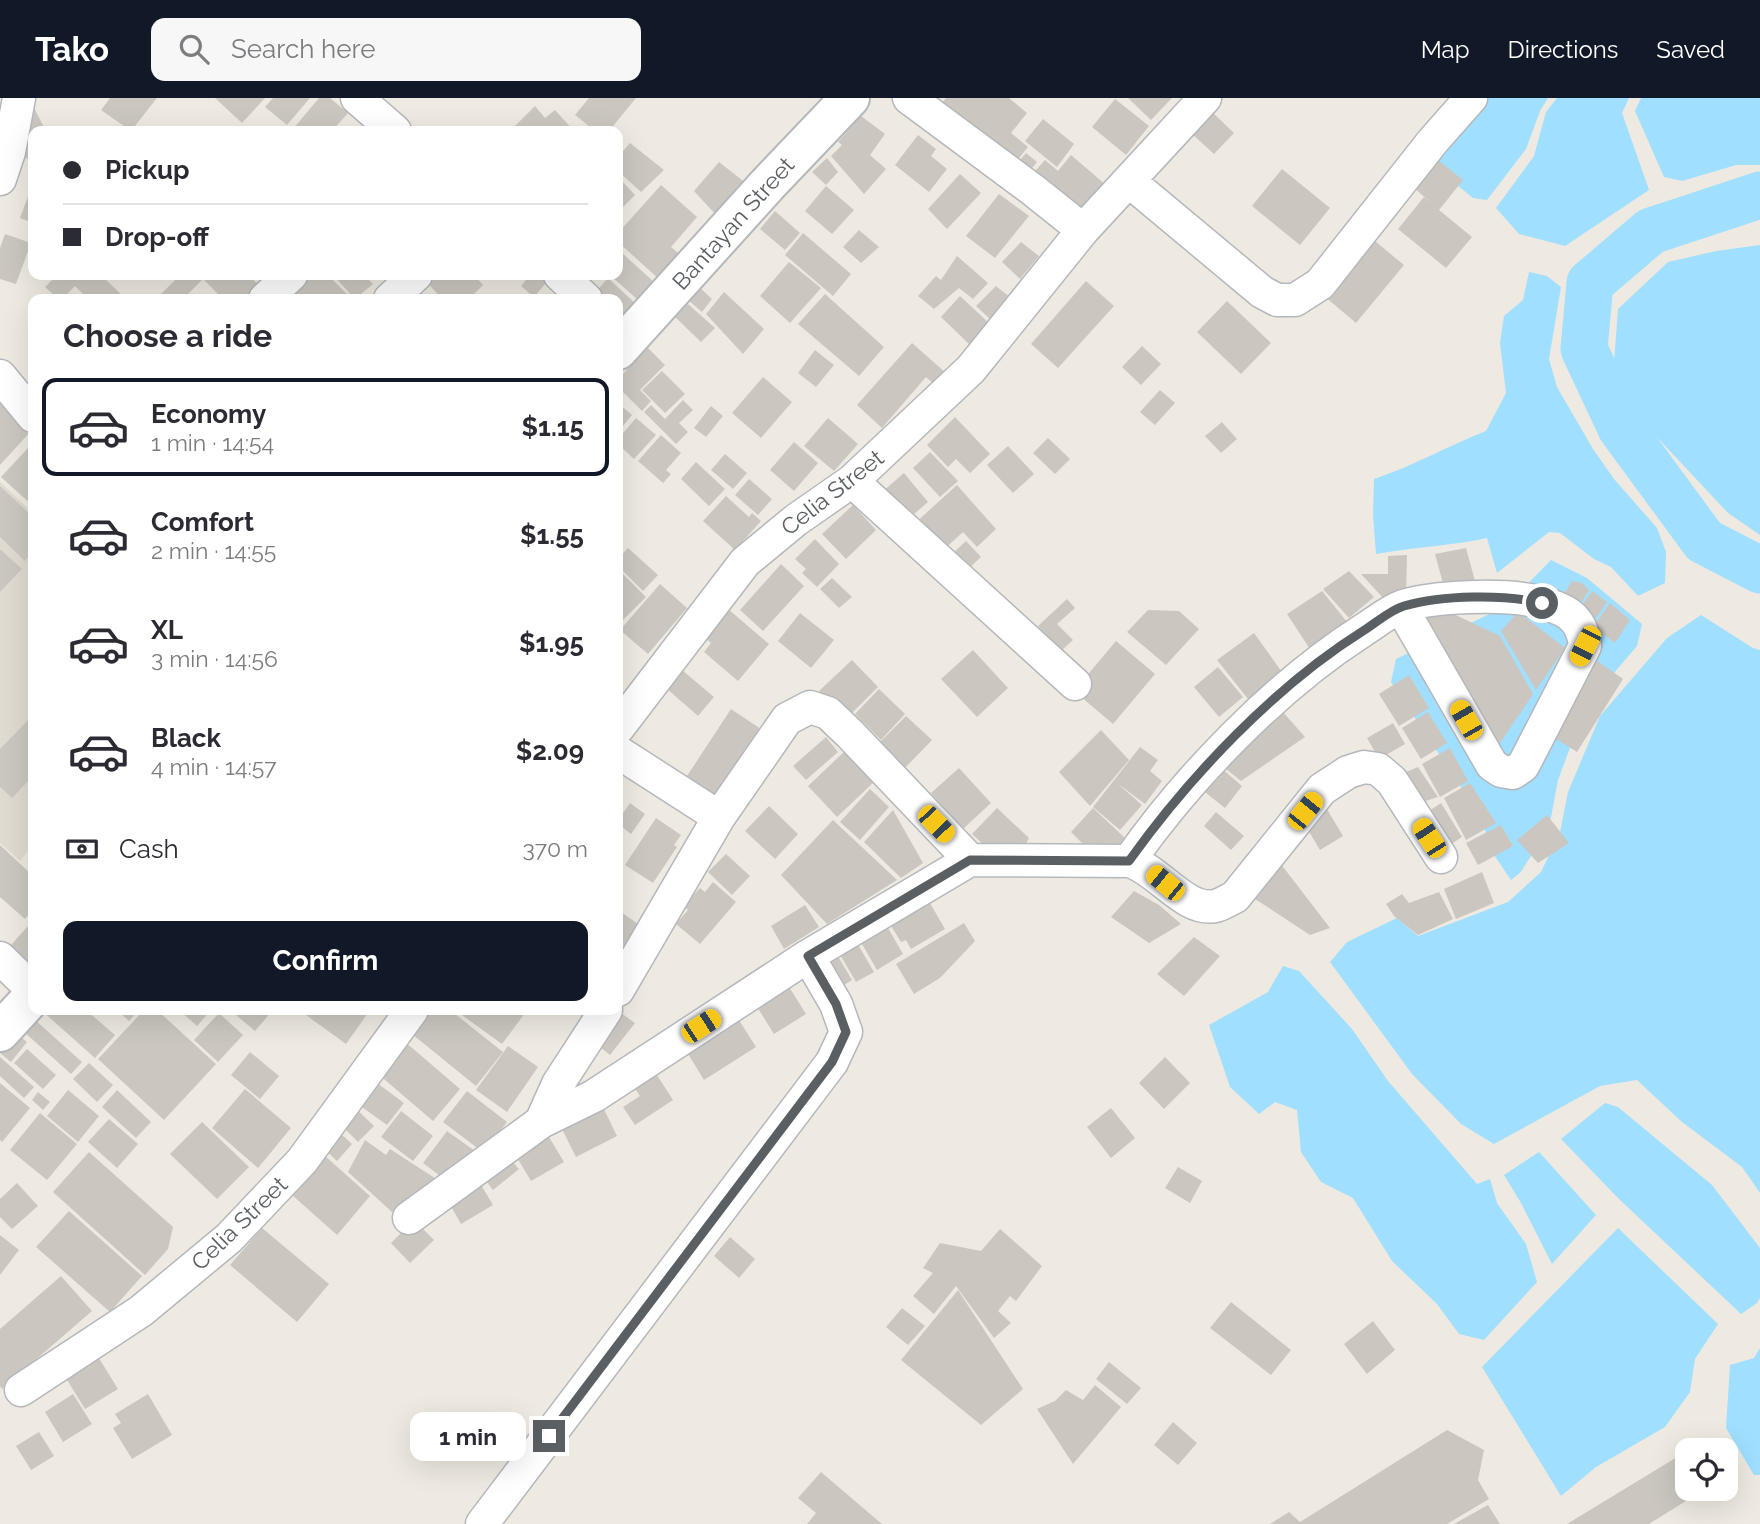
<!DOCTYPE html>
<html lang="en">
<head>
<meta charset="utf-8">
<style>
  body { margin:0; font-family:Raleway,sans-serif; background:#f7f7f7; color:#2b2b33; height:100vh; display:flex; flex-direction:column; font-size:26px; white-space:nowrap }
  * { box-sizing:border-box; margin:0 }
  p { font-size:23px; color:#7c7c81 }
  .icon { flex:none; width:38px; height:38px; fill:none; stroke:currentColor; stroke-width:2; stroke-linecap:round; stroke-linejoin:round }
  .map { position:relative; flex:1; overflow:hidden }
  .sheet { position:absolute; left:28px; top:196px; width:595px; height:721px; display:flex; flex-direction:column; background:#fff; border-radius:14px; box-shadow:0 7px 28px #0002 }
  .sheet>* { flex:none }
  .top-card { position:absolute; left:28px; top:28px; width:595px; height:154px; border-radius:14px; box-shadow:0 7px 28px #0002; display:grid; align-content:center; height:154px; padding:0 35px; background:#fff }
  .controls { position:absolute; left:1675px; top:1340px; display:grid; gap:14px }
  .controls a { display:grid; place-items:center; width:63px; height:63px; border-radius:14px; background:#fff; box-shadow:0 7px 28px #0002; font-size:35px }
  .end { position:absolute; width:32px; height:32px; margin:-16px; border:9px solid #595f63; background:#fff; box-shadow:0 0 0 4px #fff }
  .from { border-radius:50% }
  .bubble { position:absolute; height:49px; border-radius:14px; background:#fff; box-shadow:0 7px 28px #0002; font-size:23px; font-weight:700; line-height:49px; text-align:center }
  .car { position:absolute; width:21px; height:42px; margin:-21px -10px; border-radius:9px; box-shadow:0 0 5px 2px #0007; background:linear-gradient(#f5c518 24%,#345 0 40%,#f5c518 0 76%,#345 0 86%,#f5c518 0) }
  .top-card b { display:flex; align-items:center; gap:24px; height:66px; font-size:26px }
  .top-card b+b { border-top:2px solid #e1e1e2 }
  .top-card i { width:18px; height:18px; background:#2b2b33 }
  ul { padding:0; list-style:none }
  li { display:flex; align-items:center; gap:21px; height:98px; margin:0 14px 10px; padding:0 21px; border:4px solid transparent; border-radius:14px }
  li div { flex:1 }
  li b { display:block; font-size:26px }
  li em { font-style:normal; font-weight:700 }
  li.selected { border-color:#111827 }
  li>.icon { width:63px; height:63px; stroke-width:1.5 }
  h2 { padding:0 35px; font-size:32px; line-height:84px }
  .pay { display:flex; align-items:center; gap:18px; height:77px; padding:0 35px; font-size:26px }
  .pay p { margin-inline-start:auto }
  .primary-button { display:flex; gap:14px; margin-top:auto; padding:14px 35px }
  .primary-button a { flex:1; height:80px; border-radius:14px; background:#111827; color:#fff; font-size:28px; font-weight:700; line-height:80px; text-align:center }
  header { display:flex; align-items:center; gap:42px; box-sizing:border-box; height:98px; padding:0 35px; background:#111827; color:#fff }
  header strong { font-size:33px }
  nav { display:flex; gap:38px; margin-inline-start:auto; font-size:24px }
  .search { width:490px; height:63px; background:#f7f7f7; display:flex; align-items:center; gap:18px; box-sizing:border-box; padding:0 24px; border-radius:14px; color:#7c7c81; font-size:26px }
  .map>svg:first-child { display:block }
  .education { fill:#e0dbd1 }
  .water { fill:#a0dfff }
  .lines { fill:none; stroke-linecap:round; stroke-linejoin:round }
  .river { stroke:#a0dfff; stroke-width:47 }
  .building { fill:#cbc7c0 }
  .street-casing { stroke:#b4b8bd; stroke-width:35 }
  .secondary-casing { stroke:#b3b8bd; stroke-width:42 }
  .street { stroke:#fff; stroke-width:32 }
  .secondary { stroke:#fff; stroke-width:38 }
  .route { stroke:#595f63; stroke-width:9 }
  .labels { text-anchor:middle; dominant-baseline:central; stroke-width:5; stroke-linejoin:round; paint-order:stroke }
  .street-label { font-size:23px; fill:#595f63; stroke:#fff }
</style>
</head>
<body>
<header>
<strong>Tako</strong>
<div class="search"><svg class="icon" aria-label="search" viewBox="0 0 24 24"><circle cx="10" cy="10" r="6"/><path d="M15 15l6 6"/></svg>Search here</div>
<nav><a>Map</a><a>Directions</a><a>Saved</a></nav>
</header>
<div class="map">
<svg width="1760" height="1426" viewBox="0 0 1760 1426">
  <rect width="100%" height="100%" fill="#eeeae1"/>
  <path class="education" d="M0,384L33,415V747L20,763L0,745Z"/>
  <path class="water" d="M1486,0H1548L1540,13L1526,51L1487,102L1473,100L1431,66Z
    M1557,0H1629L1622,15L1649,92L1565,148L1519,136L1496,110L1534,58L1546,14Z
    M1641,0H1760V67H1736L1682,83L1664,79L1635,13Z
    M1760,147V437L1728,415L1638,319L1614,265L1618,211L1668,164L1716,153Z
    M1529,174L1547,178L1561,189L1549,261L1557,289L1593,351L1614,381L1657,430L1666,454L1665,485L1638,498L1611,469L1594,461L1560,435L1549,434L1497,475L1487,440C1450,448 1413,449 1376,456L1373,417L1374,381C1413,368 1448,348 1486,333L1506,295L1500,245L1504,218L1523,202Z
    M1551,462L1587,480L1642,526L1637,548L1596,596L1577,631L1558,682L1549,730L1520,775L1511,782L1494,757L1479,716L1391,584L1396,561L1506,508Z
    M1701,517L1753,550L1760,552V1095L1742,1069L1682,1024L1637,982L1600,988L1494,1046L1461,1026L1412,976L1330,864L1347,844L1397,820L1418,838L1508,804L1541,774L1560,734L1568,694L1600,618L1667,540Z
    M1283,868L1299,873L1352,931L1388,983L1477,1086L1490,1081L1497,1105L1526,1146L1537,1184L1484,1242L1459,1236L1437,1206L1392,1163L1353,1100L1321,1084L1301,1054L1297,1012L1275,1004L1259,1016L1230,989L1209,927L1268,894Z
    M1605,1005L1618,1009L1712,1087L1760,1150V1200L1757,1205L1741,1216L1619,1101L1561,1041Z
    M1539,1054L1596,1117L1552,1166L1521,1105L1504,1077Z
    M1618,1130L1718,1226L1695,1261L1690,1294L1665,1329L1596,1369L1561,1398L1482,1269Z
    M1760,1250V1377H1754L1726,1330L1730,1267L1754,1260Z"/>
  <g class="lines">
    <path class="river" d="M1760,97L1651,133L1590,185L1584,251L1621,330L1704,443L1760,472"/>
  </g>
  <path class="building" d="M110,0H157L131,33L101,12Z
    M215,0H265L242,25Z
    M273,0H310L287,27L265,9Z
    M319,0H330L348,15L332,33H296L293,31Z
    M589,0H636L609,33H595L575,17Z
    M946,0H1009L1027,15L1011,35L1028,49L1010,71L936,12Z
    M1128,0H1172L1151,22Z
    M1115,1L1149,28L1126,57L1092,29Z
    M32,6L46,33H33V62L16,57Z
    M535,8L545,20L555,12L573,32L510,33Z
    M1212,14L1234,35L1214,56L1192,36Z
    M861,18L885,36L870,57L886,71L864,96L831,58L842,47L838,44Z
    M1043,21L1074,46L1057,69L1025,43Z
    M918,37L936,51L931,58L947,71L929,94L895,67Z
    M630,45L664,72L641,94L618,73V59Z
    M1026,55L1037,64L1024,80L1013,71Z
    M1071,57L1106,87L1076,123L1027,82L1045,62L1058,73Z
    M1433,58L1463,82L1439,112L1472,139L1446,170L1398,131L1424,99L1433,106L1409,86Z
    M827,60L838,74L826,87L812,74Z
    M719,64L747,86L717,118L694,93Z
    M1282,71L1330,110L1300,147L1252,108Z
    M960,76L981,95L947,131L928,111Z
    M619,80L635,97L618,114V82Z
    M33,85V125L20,120Z
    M661,87L697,119L671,149L683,159L661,183L618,144V135Z
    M826,88L854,112L832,136L805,113Z
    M999,96L1029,118L995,160L966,138Z
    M775,113L800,135L785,152L760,131Z
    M859,132L879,149L861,165L843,149Z
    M803,135L851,176L833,198L785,157Z
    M5,136L31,145L16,186L0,181V150Z
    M1370,139L1404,167L1356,225L1323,197Z
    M1021,144L1039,158L1020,181L1002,164Z
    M622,155L654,184L638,202L610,177H618V159Z
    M957,158L988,185L973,201L959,190L934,211L918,198L936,178L941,182Z
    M789,164L821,190L790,225L760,198Z
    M57,177H101L126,201H88L75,188L62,201H58L45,189Z
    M180,177H248L261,189L248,201H223L203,181L183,201H166L161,196Z
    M306,177H328L352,201H281Z
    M333,177H364L373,186L355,201Z
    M433,177H474L483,187L469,201H442L426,183Z
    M530,177H549L551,179L534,199L521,188Z
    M608,180L636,206L622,221L618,217V201H600L594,196Z
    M1086,183L1114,208L1058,270L1031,246Z
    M698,188L712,201L702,214L687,201Z
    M996,188L1011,200L990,221L976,208Z
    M724,194L764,231L743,256L706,216Z
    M825,196L884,249L859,278L798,226Z
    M960,198L990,226L971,248L941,219Z
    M1227,203L1271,245L1241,276L1197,234Z
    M688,206L715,230L701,244L675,219Z
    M912,245L946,275L935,287L926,279L882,330L857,307Z
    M1142,248L1161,266L1141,287L1122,269Z
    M648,250L665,267L640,292L651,303L642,313L618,289V281Z
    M815,252L834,267L816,289L798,275Z
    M662,273L685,296L665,315L642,292Z
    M763,279L792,304L761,340L732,315Z
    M1160,292L1175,305L1155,327L1140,314Z
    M683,302L693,312L679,325L688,334L676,346L644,314L651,307L665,321Z
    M0,304L32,332L0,367Z
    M618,305L632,317L618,334Z
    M711,308L723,318L706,339L694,330Z
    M955,319L990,356L970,375L956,361L948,369L927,347Z
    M636,320L656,337L634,361L618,346V341Z
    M828,320L858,346L834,373L804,348Z
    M1222,324L1237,341L1221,355L1205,338Z
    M661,337L681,355L666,372L671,376L663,385L638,363Z
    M1048,340L1070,361L1055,376L1033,355Z
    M794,344L818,365L794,393L770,372Z
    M1008,348L1034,376L1013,395L987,367Z
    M29,349L33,353V408L1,379Z
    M930,354L958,383L940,399L913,370Z
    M725,356L747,375L733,391L711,372Z
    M696,364L725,391L709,408L681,381Z
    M904,375L928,404L907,422L882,394Z
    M749,381L772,401L758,417L735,397Z
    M957,387L996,431L977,449L963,434L940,455L914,426Z
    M0,388L33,419V453L25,463L0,439Z
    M726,398L749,419L752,415L761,423L735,452L703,423Z
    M853,407L876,432L846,461L822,436Z
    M815,441L839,466L817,489L802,475L806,471L795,461Z
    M966,443L981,459L965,474L950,458Z
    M628,450L658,477L643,493L618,468V461Z
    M1466,450L1475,483L1444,489L1435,456Z
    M0,451L22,471L0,494Z
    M1407,457L1406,501H1384L1361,476H1388V458Z
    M781,466L804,488L763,533L740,512Z
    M618,471L646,499L618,527Z
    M1349,473L1374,499L1349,520L1323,491Z
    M832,480L852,499L839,510L820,491Z
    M1572,483L1582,485L1589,492L1574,516L1558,505Z
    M660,486L687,510L648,556L620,532Z
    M1322,493L1348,525L1310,551L1287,516Z
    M1592,493L1607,504L1590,529L1574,519Z
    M1067,501L1075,510L1057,526L1073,542L1061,553L1038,528Z
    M1610,505L1630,522L1615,545L1593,529Z
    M728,511L769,546L738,583L704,554L711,545L704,539Z
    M1443,511L1500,538L1533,596L1492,657L1409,518Z
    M1148,512L1179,513L1199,531L1166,567L1127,534Z
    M1518,514L1565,550L1536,592L1501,533Z
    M800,515L834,542L811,570L778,543Z
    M1254,535L1282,574L1248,601L1217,562Z
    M1116,543L1155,576L1113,626L1074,593Z
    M973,552L1008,590L977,619L941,581Z
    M1586,555L1623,581L1577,654L1545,634Z
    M852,562L878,589L846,621L819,593Z
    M1218,569L1243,599L1219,619L1194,589Z
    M682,572L714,599L698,618L666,590Z
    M1409,577L1429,610L1399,628L1379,596Z
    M879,591L905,616L881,642L855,616Z
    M1275,605L1305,639L1241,683L1215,662Z
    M731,611L761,631L716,697L687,678Z
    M1428,614L1447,645L1421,661L1402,630Z
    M33,617V678L12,700L0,689V651Z
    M906,618L932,642L902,673L876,648Z
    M1393,625L1405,646L1379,661L1367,640Z
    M1101,632L1129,662L1090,708L1059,674Z
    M826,639L838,654L806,682L793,668Z
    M1140,649L1158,662L1150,673L1162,683L1145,706L1117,685L1142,707L1120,732L1093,709Z
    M1450,650L1468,683L1440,699L1422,666Z
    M846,652L875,683L837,719L808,688Z
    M1214,664L1242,688L1225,710L1196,687Z
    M1418,669L1438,699L1410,708L1392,680Z
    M959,670L991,705L963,731L931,695Z
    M1470,685L1496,725L1466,742L1444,700Z
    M870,691L889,709L860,742L840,724Z
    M630,705L645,716L631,736L618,726V722Z
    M1441,705L1462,739L1441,753L1420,719Z
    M1324,706L1343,738L1320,752L1301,720Z
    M769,708L798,736L775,761L745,733Z
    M997,710L1029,740L1023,752L985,748L972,736Z
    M1093,710L1125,740L1114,757H1094L1071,734Z
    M893,712L923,765L901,780L864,744Z
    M1216,714L1244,738L1231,752L1204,728Z
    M1547,717L1569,745L1538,765L1517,742Z
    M656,720L681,737L674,747L677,749L653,785L625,767Z
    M833,722L897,782L827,826L781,777Z
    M1501,727L1513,748L1478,767L1466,745Z
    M0,747L33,778V812L25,821L0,799Z
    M726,756L750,778L732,797L708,774Z
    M1277,761L1330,830L1310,837L1252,799Z
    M1482,774L1494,805L1456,821L1444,791Z
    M713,784L736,804L700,846L676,826L688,812L684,808L700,790L705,794Z
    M1134,793L1159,807L1181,826L1149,845L1111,819Z
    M1439,794L1453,821L1418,837L1394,818L1386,806L1402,796L1409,805Z
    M927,800L945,831L911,851L906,842L901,844L888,823Z
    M805,807L819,829L784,851L771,828Z
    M618,812L638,826L618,856Z
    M884,823L903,856L877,872L858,839Z
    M964,825L975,843L940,880L914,896L896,866Z
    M29,827L33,831V863L30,866L10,848Z
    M853,838L874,874L856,884L835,848Z
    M1194,839L1220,858L1184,898L1157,876Z
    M833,850L852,882L835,893L815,861Z
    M786,884L806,916L774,936L754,904Z
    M41,912H86L115,937L95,960Z
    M117,912H139L129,923Z
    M144,912H157L216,966L164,1022L98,961Z
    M179,912H211L197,928Z
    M230,912H273L255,933Z
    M299,912H364L368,915L346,946Z
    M431,912H450L503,954L476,988L412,936Z
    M455,912H520L525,915L502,946Z
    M617,912L635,925L610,957L591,942Z
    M25,913L82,964L71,976L14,925Z
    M219,915L243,937L218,964L194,942Z
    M739,922L756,949L704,982L682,946L707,943Z
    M12,932L27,944L11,964L0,955V946Z
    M404,943L460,991L433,1023L377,975Z
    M508,948L538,969L507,1014L476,992Z
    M27,951L56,977L43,991L14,965Z
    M250,954L279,978L260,1001L231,977Z
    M0,959L34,989L24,1000L0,978Z
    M1165,959L1190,985L1164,1011L1139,985Z
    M89,965L113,987L97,1004L73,981Z
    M653,971L673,1002L635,1027L623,1009L640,998L631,985Z
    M369,979L404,1005L387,1027L352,1002Z
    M0,985L30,1010L2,1044L0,1042Z
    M245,991L291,1030L258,1070L212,1030Z
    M68,992L99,1018L78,1044L47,1018Z
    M117,992L151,1024L136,1040L102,1009Z
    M467,993L507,1024L484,1055L443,1024Z
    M38,994L50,1004L43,1012L32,1002Z
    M600,1003L617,1038L576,1059L558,1023Z
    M351,1006L374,1028L358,1044L336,1022Z
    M1111,1010L1135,1040L1111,1060L1087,1029Z
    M401,1013L433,1038L413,1063L381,1039Z
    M40,1015L77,1046L47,1082L10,1052Z
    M109,1021L138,1046L117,1070L88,1044Z
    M202,1024L249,1069L217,1101L170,1056Z
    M336,1031L352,1046L337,1063L321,1048Z
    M447,1033L482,1058L444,1081L423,1065Z
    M546,1034L564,1064L531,1083L513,1053Z
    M365,1042L386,1057L390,1051L441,1084L392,1114L348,1074Z
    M316,1050L370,1098L337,1137L282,1088Z
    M89,1054L173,1129L168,1151L145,1177L53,1094Z
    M505,1055L519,1071L493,1092L480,1075Z
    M1178,1069L1202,1083L1190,1105L1165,1090Z
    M477,1080L493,1107L461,1126L445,1098Z
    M17,1085L38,1108L12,1131L0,1119V1101Z
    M69,1113L142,1178L110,1214L36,1149Z
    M414,1122L434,1142L410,1165L391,1145Z
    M262,1130L329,1186L297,1224L230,1167Z
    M1000,1131L1042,1168L1016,1203L1010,1198L998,1213L1011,1225L994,1240L956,1188L934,1216L913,1198L933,1175L923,1170L940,1145L981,1153Z
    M0,1137L19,1152L0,1177Z
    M730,1139L755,1161L739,1180L714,1158Z
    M61,1178L92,1213L2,1291L0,1288V1231Z
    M958,1192L1023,1291L981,1327L901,1262Z
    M1231,1204L1291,1252L1271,1277L1210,1230Z
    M902,1210L925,1228L908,1247L886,1229Z
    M1373,1223L1395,1252L1367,1276L1344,1246Z
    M97,1257L118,1291L85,1311L64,1277Z
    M1109,1264L1141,1290L1127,1306L1096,1281Z
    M1095,1287L1121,1309L1073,1366L1037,1311L1055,1303L1066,1292L1083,1302Z
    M73,1296L92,1326L63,1344L45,1314Z
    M148,1296L172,1337L132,1361L113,1330L121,1325L115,1316Z
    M1173,1324L1197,1345L1178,1367L1154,1347Z
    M1447,1332L1484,1352L1478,1382L1489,1401L1447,1426H1270L1289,1414L1300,1424Z
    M39,1334L54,1358L31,1372L16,1348Z
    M1706,1342L1712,1353H1688Z
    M1687,1353V1391H1705L1649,1426H1567Z
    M821,1374L882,1426H807L816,1415L798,1400Z
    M1488,1407L1500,1426H1454Z"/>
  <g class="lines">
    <defs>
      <path id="street" d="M357,0L395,33
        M909,0L1033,92L1083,132
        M0,81L9,54L19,0
        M1129,83L1262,194L1277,202H1295L1320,186L1433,43L1471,0
        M560,177L586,201
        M265,201L291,177
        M390,201L416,177
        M0,278L33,318
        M852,383L1075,586
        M618,630L745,464L796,422L852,383L971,271L1083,132L1205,0
        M618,654L719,719
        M1129,763C1188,679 1275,589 1362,533C1375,525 1389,513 1403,508C1435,498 1503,496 1535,503C1563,510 1582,517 1585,548L1523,668L1513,675L1501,673L1492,667L1401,509
        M0,860L33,892
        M618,892L719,719L787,621L810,609L828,615L850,636L970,762L1129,763C1158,771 1185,814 1215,808C1221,807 1228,802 1235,799L1322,691L1348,674L1364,669L1378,671L1392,683L1441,759
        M541,1024L594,998L808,858L970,762
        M409,1120L541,1024L558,986L606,912
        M21,1292L141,1213L229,1140L302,1063L412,912
        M482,1426L832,964L846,934L836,906L808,858"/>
      <path id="secondary" d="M618,252L768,86L850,0
        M0,934L33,898"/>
    </defs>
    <use href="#street" class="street-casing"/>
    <use href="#secondary" class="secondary-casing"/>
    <use href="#street" class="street"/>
    <use href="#secondary" class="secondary"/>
  </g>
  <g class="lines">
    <path class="route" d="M549,1338L832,964L846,934L836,906L808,858L970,762L1129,763C1189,679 1275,588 1363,533C1376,525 1390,512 1404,508C1442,497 1504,496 1542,505"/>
  </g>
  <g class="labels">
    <g class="street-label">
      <text transform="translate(733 125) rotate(-48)">Bantayan Street</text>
      <text transform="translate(832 394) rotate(-38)">Celia Street</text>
      <text transform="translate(239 1125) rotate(-44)">Celia Street</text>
    </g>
  </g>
</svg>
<div class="controls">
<a><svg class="icon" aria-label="locate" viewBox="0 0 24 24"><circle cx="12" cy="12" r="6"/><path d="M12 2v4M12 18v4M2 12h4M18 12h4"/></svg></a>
</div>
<i class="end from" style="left:1542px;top:505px"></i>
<i class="end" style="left:549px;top:1338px"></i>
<div class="bubble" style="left:410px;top:1314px;width:116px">1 min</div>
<i class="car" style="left:1585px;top:548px;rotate:207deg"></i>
<i class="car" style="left:1466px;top:622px;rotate:330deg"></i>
<i class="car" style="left:1305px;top:713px;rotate:39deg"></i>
<i class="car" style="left:936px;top:726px;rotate:136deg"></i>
<i class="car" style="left:1429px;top:740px;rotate:327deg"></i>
<i class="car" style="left:1165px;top:785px;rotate:309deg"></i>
<i class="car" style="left:701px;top:928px;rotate:57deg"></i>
<div class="top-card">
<b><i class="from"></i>Pickup</b>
<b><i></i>Drop-off</b>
</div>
<section class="sheet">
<h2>Choose a ride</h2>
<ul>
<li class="selected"><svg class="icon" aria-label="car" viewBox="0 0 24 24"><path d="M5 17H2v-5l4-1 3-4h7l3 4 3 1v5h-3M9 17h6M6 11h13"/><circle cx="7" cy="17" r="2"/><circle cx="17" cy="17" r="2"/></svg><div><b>Economy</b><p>1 min · 14:54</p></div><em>$1.15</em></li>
<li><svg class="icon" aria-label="car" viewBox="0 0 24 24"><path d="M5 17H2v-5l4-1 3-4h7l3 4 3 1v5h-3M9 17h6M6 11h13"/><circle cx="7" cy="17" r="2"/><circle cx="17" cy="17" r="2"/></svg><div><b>Comfort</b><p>2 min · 14:55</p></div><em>$1.55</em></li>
<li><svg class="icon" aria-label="car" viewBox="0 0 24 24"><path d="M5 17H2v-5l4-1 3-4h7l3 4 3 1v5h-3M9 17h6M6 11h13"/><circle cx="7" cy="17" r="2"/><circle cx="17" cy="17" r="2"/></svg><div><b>XL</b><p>3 min · 14:56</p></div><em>$1.95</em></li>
<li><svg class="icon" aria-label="car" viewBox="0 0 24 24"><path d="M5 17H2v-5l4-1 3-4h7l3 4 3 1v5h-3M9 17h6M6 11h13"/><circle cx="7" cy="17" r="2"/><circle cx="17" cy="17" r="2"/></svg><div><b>Black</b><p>4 min · 14:57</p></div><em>$2.09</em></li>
</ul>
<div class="pay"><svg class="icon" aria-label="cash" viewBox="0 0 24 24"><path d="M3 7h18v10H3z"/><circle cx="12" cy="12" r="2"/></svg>Cash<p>370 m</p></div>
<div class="primary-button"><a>Confirm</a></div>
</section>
</div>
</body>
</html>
